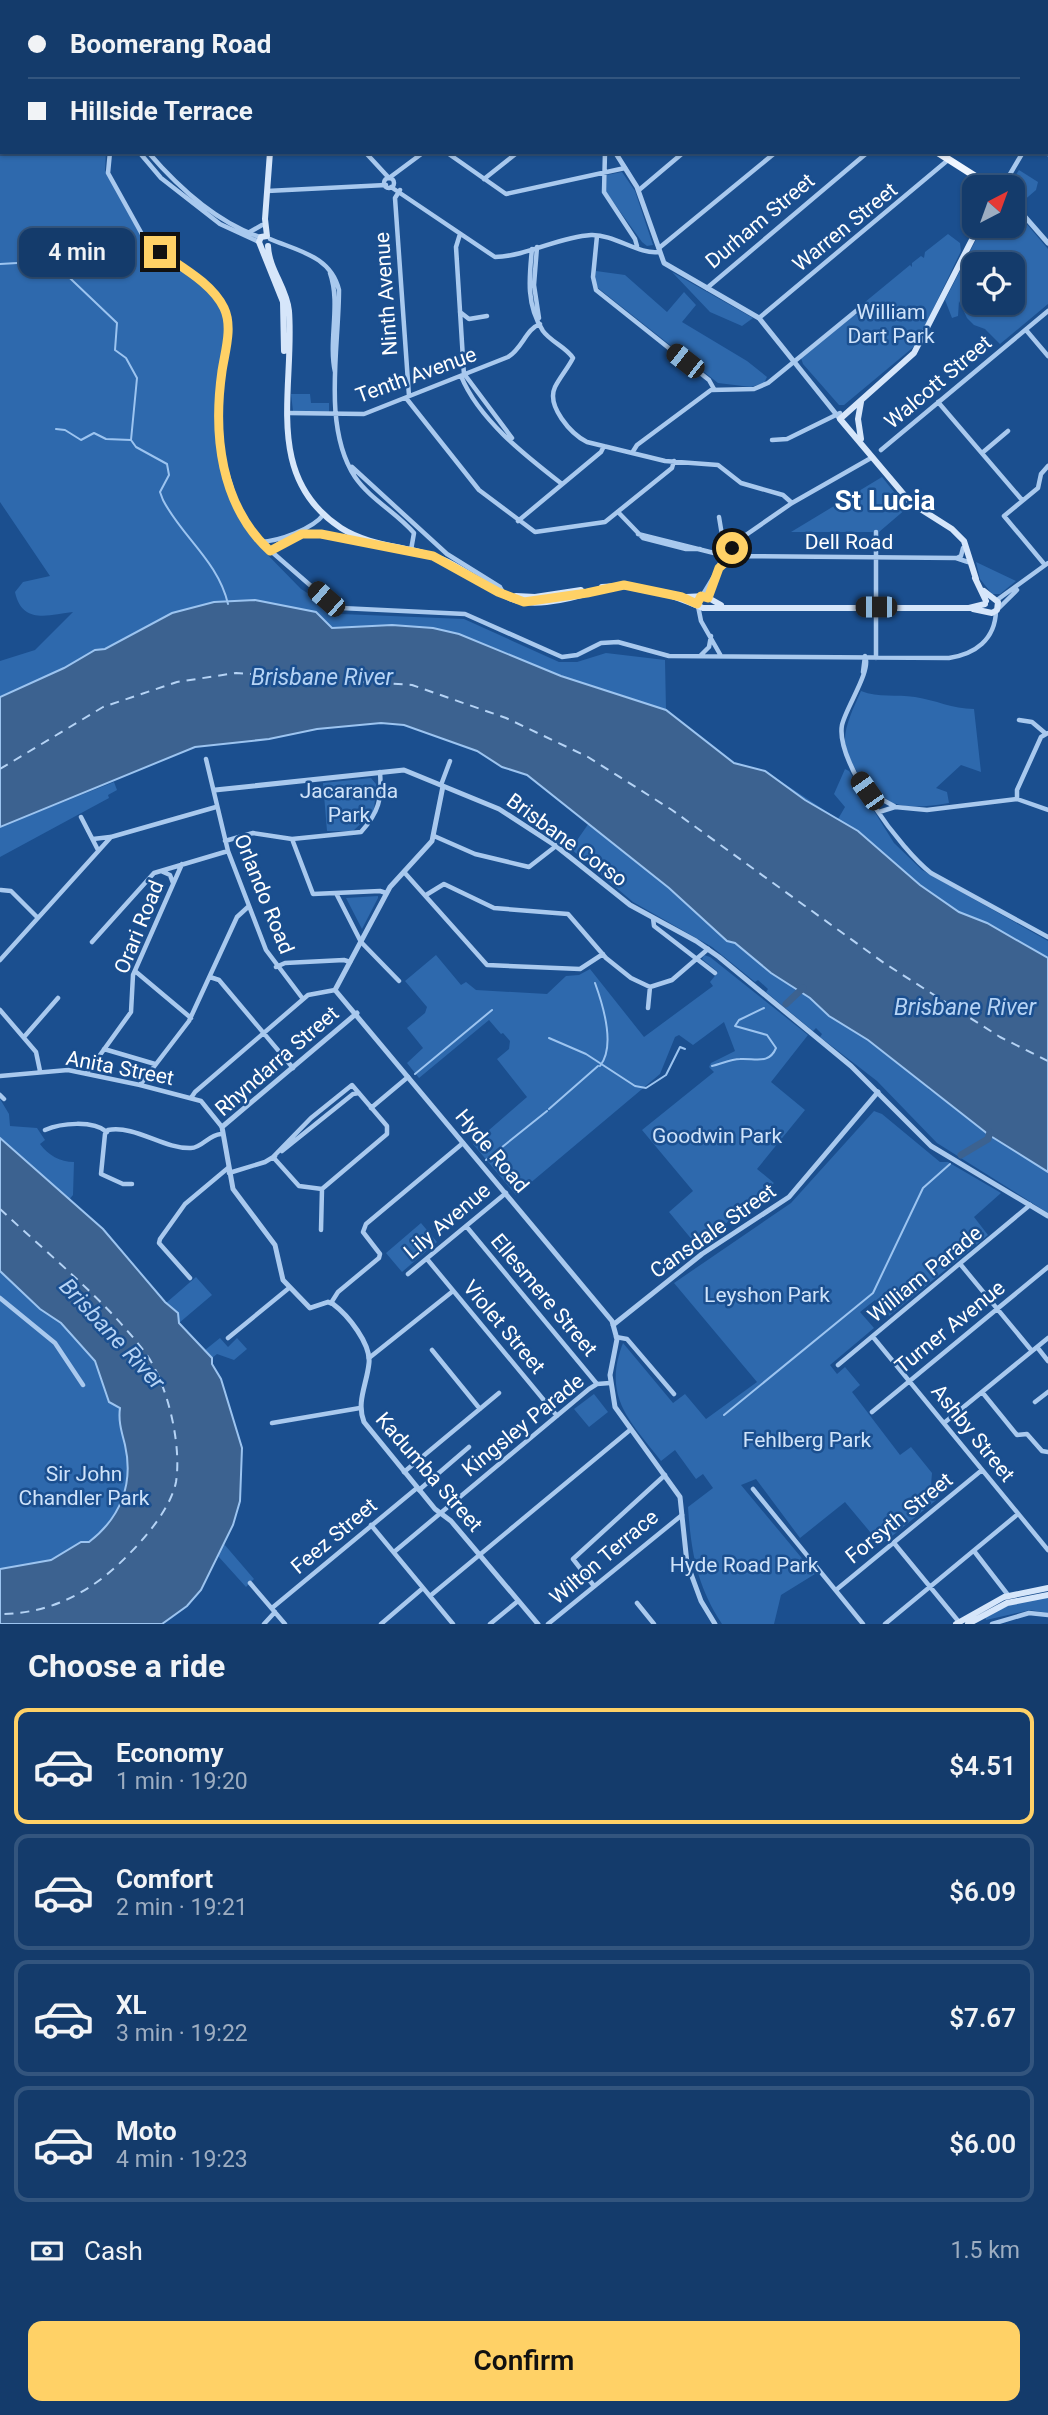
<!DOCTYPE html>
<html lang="en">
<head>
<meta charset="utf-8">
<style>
  body { margin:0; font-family:Roboto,sans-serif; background:#214673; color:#f1f3f6; height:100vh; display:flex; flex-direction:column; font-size:26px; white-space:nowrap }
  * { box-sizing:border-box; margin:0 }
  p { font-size:23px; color:#9dadc1 }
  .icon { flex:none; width:38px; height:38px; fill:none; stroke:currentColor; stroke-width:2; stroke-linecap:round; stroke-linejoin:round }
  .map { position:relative; height:1624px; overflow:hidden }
  .panel { display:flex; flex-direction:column; background:#143b6b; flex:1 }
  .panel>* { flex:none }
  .guide { position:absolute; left:0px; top:0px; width:1048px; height:154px; box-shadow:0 2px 5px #0004,0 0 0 2px #33557e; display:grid; align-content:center; height:154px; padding:0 28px; background:#143b6b }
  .needle { width:46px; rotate:41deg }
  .buttons { position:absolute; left:962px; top:175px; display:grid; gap:14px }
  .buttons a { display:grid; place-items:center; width:63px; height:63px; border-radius:14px; background:#143b6b; box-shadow:0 2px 5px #0004,0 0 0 2px #33557e; font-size:35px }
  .end { position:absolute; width:32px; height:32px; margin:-16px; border:9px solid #ffd166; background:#111; box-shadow:0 0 0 4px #111 }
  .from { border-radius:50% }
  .bubble { position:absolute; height:49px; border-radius:14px; background:#143b6b; box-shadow:0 2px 5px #0004,0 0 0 2px #33557e; font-size:23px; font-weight:600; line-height:49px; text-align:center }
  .car { position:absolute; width:21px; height:42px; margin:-21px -10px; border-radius:9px; box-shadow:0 0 5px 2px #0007; background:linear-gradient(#222 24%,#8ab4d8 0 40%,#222 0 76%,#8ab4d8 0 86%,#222 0) }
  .guide b { display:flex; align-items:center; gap:24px; height:66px; font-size:26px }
  .guide b+b { border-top:2px solid #33557e }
  .guide i { width:18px; height:18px; background:#f1f3f6 }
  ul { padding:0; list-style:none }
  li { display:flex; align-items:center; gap:21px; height:116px; margin:0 14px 10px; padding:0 14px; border:4px solid #33557e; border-radius:14px }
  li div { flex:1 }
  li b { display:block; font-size:26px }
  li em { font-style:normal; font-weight:600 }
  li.selected { border-color:#ffd166 }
  li>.icon { width:63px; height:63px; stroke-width:1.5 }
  h2 { padding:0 28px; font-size:32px; line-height:84px }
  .pay { display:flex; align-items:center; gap:18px; height:77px; padding:0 28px; font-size:26px }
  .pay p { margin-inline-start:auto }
  .primary-button { display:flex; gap:14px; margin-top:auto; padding:14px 28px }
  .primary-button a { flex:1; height:80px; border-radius:14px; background:#ffd166; color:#111; font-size:28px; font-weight:600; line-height:80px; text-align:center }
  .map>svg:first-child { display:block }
  .green { fill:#2e69ad; fill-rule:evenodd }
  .water { fill:#3c6290; stroke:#9cc4f0; stroke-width:2 }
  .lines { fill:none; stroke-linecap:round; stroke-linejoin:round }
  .stream { stroke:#9cc4f0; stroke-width:2 }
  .river { stroke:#3c6290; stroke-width:7 }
  .ferry { stroke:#b5d3f5; stroke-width:2; stroke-dasharray:9 7; stroke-linecap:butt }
  .minor { stroke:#a9c9ee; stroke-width:4.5 }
  .tertiary { stroke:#a9c9ee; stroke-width:5 }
  .secondary { stroke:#d6e6fa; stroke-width:6 }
  .primary { stroke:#f0f6ff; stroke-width:7 }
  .route { stroke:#ffd166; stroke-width:9 }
  .labels { text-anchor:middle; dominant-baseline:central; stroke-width:5; stroke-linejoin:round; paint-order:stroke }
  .street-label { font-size:21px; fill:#fff; stroke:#1b4f8f }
  .park-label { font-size:21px; fill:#cfe3fa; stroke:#1b4f8f }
  .water-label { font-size:23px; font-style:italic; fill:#b5d3f5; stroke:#1b4f8f }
  .district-label { font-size:28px; font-weight:bold; fill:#fff; stroke:#1b4f8f }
</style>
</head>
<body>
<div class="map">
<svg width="1048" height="1624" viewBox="0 0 1048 1624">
  <rect width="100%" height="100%" fill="#1b4f8f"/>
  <path class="green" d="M0,34L2,152H106L105,170L141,236L161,256L205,287L222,311L225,330L217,395L218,453L228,493L261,548L301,589L341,614L464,619L559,662H577L606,653L665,660L666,710L734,763L765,771L838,819L845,807L834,794L845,769L849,771L894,843L922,870L1048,941V976L744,773L665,710L561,676L458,634L433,628L392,625L332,628L316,612L281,605L214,602L172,613L105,649L95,650L64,668L0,697V661L35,650L73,612C49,615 22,625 15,592L23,582L50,576L0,502Z
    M1019,170L1038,182L1036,190L1022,202L1013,194V187H1008Z
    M622,172L635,191L653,245L647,246L642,242L606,192L607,175Z
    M1013,208L1048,249V304L1000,344L985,329L974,325L967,318L959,301L958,316L952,318L945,300L983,226H1013ZM975,264H1013V303H975Z
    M948,234L960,243L961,251L916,345L844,405H839L803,364L801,358L854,315L860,314L859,307L910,265L912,267V263L921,256L924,258L925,252Z
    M596,271L625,275L667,312L684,292L696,305L682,322L747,361L767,377L764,383L751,387L718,383L598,288L595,281Z
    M672,272L753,318L742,326L710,312Z
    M291,394H310L311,403H329V412L293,411Z
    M882,477L907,508L879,532H791Z
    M976,562L1016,581L1000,594H992L980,579Z
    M861,691C879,698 896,694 915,697C936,700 952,709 974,709L981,772L961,765L936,788L947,792L949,803C909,810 883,810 858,773C852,764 847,754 845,743C844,726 854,707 861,691Z
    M371,778L376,784L374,811L353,831H327L323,783Z
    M114,782L117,790L108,795L109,798L0,857V827Z
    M591,820L714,922L720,931L733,937L789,982L791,987L800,993L804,990L830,1013L828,1015C852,1018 906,1067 928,1082V1089L1048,1164V1213L937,1143L877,1081L820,1037L822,1034L816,1028L813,1031L766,992L768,989L758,980L755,982L712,947L633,902L571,849Z
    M378,896V898L362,929L346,898Z
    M436,955L461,985L466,982L476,990L547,994L566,976L579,975L590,969L644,1037L713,986L710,982L718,972L702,959L704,955L710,957L808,1035L771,1082L805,1110L757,1169L774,1183L698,1247L669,1212L693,1191L642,1130L714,1072L709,1067L711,1063L735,1051L724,1022L693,1045L679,1035L675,1037L660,1074L516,1195L473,1144L527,1097L497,1059L509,1049L510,1041L503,1033L501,1034L489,1020L419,1078L407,1063L423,1048L407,1028L425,1013L427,1007L405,981Z
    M0,1099L9,1114L10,1126L37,1128L45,1140L40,1144C48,1155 60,1162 74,1162L73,1195L68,1201L0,1138Z
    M874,1111L882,1114L940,1162H948L1001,1193L974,1217L988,1235L889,1316L875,1300L860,1312L874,1328L830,1365L837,1374L845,1367L860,1385L852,1392L900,1455L911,1447L932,1473L931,1485L940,1497L881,1545L845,1502L800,1538L756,1479L741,1485L815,1574L781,1595L774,1624H722C697,1586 691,1552 688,1507L713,1488L703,1474L696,1479L675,1450L661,1461C630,1421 602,1397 623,1343L673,1403L685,1394L706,1419L757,1382L674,1283L791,1203Z
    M421,1223L437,1242L402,1272L386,1253Z
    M0,1271L40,1309L61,1323L95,1361L108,1401L120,1408C118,1421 122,1433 125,1446C133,1485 120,1518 88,1542H81L51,1560L6,1569H0Z
    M196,1277L212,1295L179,1323L178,1313L166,1303Z
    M220,1338L228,1347L237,1338L247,1349L234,1360L217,1354L212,1358L205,1350Z
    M594,1394L608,1412L589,1427L574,1409Z
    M224,1544L254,1579L246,1587L218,1556Z
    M1048,1597V1613L1030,1610L986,1620L985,1617L1013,1603Z"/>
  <path class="water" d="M255,600L316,612L332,628L392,625L433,628L459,634L561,676L666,710L734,763L765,771L805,800L858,831L920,885L959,912L987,923L1048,958V1172L989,1135L868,1040L829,1016L810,998L771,973L735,943L727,941L669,888L527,775L502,767L477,751L404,725L381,723L317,729L269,739L195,747L0,827V697L64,668L95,650L105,649L172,613L214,602Z
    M0,1138L103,1229L165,1302L178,1313L179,1323L212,1358V1364L221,1379L242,1448L240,1501L233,1525L201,1590L187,1606L162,1624H0V1569L51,1560L81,1542H89C120,1518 134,1485 125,1445C122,1433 118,1421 120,1408L109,1402L95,1361L61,1323L40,1309L0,1271Z"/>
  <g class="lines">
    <path class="stream" d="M0,264L52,261L117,323L115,350L126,358L137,378L131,440L136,447L167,464L169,475L160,492L163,500C182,537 218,561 228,604
      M56,429L65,430L81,440L94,433L106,439L131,440
      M595,983C603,1005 616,1046 600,1066
      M549,1038L586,1054L635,1086L646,1088L666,1075L680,1047L685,1049
      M712,1066C721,1064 731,1059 740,1059C755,1058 769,1065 776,1048L767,1035L735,1026L739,1020L764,1008
      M415,1074L492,1010
      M549,1109L598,1066
      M486,1160L547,1111
      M724,1415L873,1293L923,1188L950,1164"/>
    <path class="river" d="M786,1004L803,988
      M961,1155L988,1139L990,1132"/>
    <path class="ferry" d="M1030,0L1032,2
      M1046,13L1048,15
      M0,769L103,707L177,682L236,673L412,685L506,718L588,757L672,810L884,963L1000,1037L1048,1061
      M0,1209C49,1255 103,1298 144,1351C167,1381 182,1444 176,1482C171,1507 147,1536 130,1553C95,1590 52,1614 0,1614"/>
    <path class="minor" d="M129,0L130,2
      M572,0L573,2
      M642,0L643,2
      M189,2L190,0
      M255,2L256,0
      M261,2L262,0
      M381,2V0
      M691,2L693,0
      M0,9L2,10
      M110,152L108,173L143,236L160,252L212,291L226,313L227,336L219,401L221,454L236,502L257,539L326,599L341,608L465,614L562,657L577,655L601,643L618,642L669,656L949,658C975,654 995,640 996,611
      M139,152L161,178L220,224L259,242
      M148,152C178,187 216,222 260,237
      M223,152H235
      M365,152L389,178
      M446,152L506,194L625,168
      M605,152L604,192L635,239L637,246
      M1046,152L1048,154
      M389,178L424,152
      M384 183a5 5 0 1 1 10 0a5 5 0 1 1-10 0Z
      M484,179L518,152
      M1006,181L1023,152
      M391,187L495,257C528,256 558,237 591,235C614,234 639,255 659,252
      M400,190L395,198L409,396
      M639,190L684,152
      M267,191L386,185
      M248,233L262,225
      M460,234L456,247L464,375
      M597,236L593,277L596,290L709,380L714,389
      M270,239C298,251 331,256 339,290C339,347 322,427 355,477C370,499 397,513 414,533L411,550
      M537,247L534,285L539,318
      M659,248L776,152
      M532,249C529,278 526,305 543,331C551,342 566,347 573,358C568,368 560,377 555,387C546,406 571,434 587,442L665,461L718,465L741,483L783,495L792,503
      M330,273C341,304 328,340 335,372
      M707,288L868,152
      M460,312L469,319L487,316
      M759,318L948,160
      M1026,330L1048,356
      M465,375L512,438
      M461,376C479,420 526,456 562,484
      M406,398L479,490L535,532L605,522L672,468L674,461
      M938,402L1022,500
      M288,413L364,414L508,357C522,349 526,329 540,324
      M772,440L787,439L840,413
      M881,450L1048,311
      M632,453L637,445L711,390L754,389L768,383L856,311
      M982,453L1008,431
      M352,467L447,554L500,587L504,594
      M618,512L643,538L686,549H700
      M719,517L724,547
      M518,521L601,452L604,446
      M638,534L722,555
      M260,542C279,541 313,529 324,514
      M730,546L792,503L871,458
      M270,551C299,521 337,542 372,544
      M732,556L956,558L968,562
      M957,558L961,556L963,548
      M1045,565L1004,516L1038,488L1041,474L1048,466
      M720,567L732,557L735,547
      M702,596L719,568L723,548L729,545L734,549
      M997,600L1048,563
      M698,606L701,621L721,656
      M999,608L1017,590
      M701,655L709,647L711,636
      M865,656C872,670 846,707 842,725C835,762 902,851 931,873L1048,937
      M876,658V532
      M863,672L865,656
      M1019,720L1032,722L1045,733
      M206,759L228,851L266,950L303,999
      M441,785L450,761
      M868,792L894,806
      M1017,799V790L1041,737L1048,733
      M879,812L895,807L927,810L1017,799L1048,810
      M81,817L98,850
      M434,836L475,854L529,867L556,846
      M93,839L110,837
      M292,839L313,894L380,891L386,893
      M225,841L253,833L292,839L361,832C379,812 382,799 380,772
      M161,871L170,875L173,883
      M404,872L487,965L580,969L603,954
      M1,890L11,891L38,918
      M337,895L361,942L399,981
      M426,895L444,884L494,908L568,914L606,958L631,978L650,987L672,980L708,949
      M653,918L654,926L715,973
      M92,942L154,873L228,851
      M0,960L111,837L216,807
      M276,967L285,963L344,960L350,962
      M135,971L191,1018
      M210,977L219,980L293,1068
      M648,1008L650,987
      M0,1010L36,1052L40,1071
      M24,1037L58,998
      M104,1049L155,1064
      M87,1073L131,1012L133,975L182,864
      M0,1076L68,1070L140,1085L201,1101L222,1127
      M140,1085L189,1021L237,917L249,906
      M352,1085L387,1126V1134L322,1189L299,1186L273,1157L311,1118Z
      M0,1095L4,1099
      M191,1098L195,1092L308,995L335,990
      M371,1108L408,1077
      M45,1130C61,1123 93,1120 107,1132
      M282,1151L353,1094L359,1093
      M229,1173L265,1162L275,1156
      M132,1184H123L101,1174L105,1134L108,1130C136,1125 163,1149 191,1148C202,1148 208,1135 221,1134
      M466,1226L597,1384
      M321,1230L322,1189
      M427,1259L557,1416
      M961,1265L1032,1351
      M408,1274L506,1193
      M190,1278L159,1243L160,1239L185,1204L228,1168
      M0,1298L55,1343L83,1385
      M331,1303L338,1292L379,1258L380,1254L363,1232L366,1224L463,1143
      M616,1337L627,1339L674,1394
      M873,1337L1048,1550
      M228,1338L289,1288
      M1037,1347L1048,1361
      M432,1350L480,1409
      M369,1358L453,1291
      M838,1365L1030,1205
      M982,1392L1017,1435L1027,1434L1042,1451L1048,1452
      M1035,1402L1048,1392
      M872,1412L1048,1267
      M272,1423L360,1408
      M944,1423L1048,1338
      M404,1472L499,1393
      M753,1489L863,1624
      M419,1490L469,1447
      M371,1525L453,1624
      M894,1543L959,1622
      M974,1551L1008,1595
      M394,1552L589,1389L597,1384L610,1383
      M250,1583L285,1624
      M594,1586L573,1559L665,1475
      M836,1590L982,1470
      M430,1596L630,1430
      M637,1603L654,1624
      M272,1608L417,1488
      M264,1624L275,1612
      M381,1624L423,1588
      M490,1624L518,1601
      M548,1624L682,1515
      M885,1624L1018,1514
      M992,1624L1029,1613L1048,1615"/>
    <path class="tertiary" d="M505,2L508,0
      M615,152L637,187L664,263L759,318L840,419
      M1013,203L1048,243
      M443,786L432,841L390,887L335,990L612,1321L617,1339L610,1375L615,1407L680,1497L687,1563L701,1601L715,1624
      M215,790L404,770L499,809L556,846L630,905L696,941L719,957L851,1066L931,1146L1048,1216
      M357,1013L222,1127L233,1189L275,1245L283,1280L310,1308L328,1302L333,1304C348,1315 371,1344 369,1363C367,1384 356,1402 364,1422L435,1509L451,1521L538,1624
      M613,1325L702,1254L789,1197L878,1092"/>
    <path class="secondary" d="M315,0L316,2
      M320,0V2
      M54,2L57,0
      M2,18V26
      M267,236L261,237L259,242L283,302L284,351
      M267,236L265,219L270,152
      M268,246C269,270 287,288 289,311C295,388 262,476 341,528C374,549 414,545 448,562C470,573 489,589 512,599C538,609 582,596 606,587
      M861,402L858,419L861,439
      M975,578L986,601
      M976,579L964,541L952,529L911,503L840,419L914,353L979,226
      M602,587C639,583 671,594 703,608H969L985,604
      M516,596L535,597L581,590
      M686,597L705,596L721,605
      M973,609L992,613L997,610L998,602L984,591
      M956,1624L1004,1597L1048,1588
      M968,1624L1007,1603L1048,1595"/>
    <path class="primary" d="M719,0L720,2
      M937,152L992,187"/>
  </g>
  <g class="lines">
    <path class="route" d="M160,252C181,267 212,283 224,308C233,327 225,351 222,371C213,434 220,505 270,551L302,534H321L433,556L498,592L524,602L587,593L624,585L682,597L697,604L701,596L708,598L719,568L733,555L732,548"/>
  </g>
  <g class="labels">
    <g class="street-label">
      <text transform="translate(760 221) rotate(-40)">Durham Street</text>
      <text transform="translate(845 227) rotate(-39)">Warren Street</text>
      <text transform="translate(386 294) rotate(-94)">Ninth Avenue</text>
      <text transform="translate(416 375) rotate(-20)">Tenth Avenue</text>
      <text transform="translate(938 382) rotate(-40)">Walcott Street</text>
      <text x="849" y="542">Dell Road</text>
      <text transform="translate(567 840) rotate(36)">Brisbane Corso</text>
      <text transform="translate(264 894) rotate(68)">Orlando Road</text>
      <text transform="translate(139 927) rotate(-68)">Orari Road</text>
      <text transform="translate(277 1061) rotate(-41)">Rhyndarra Street</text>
      <text transform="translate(120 1068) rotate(11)">Anita Street</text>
      <text transform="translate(492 1151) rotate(50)">Hyde Road</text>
      <text transform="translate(447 1221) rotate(-40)">Lily Avenue</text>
      <text transform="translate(713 1231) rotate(-35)">Cansdale Street</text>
      <text transform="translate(925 1274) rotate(-39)">William Parade</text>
      <text transform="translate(544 1295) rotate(50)">Ellesmere Street</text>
      <text transform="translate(504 1327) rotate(50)">Violet Street</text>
      <text transform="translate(950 1327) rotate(-39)">Turner Avenue</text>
      <text transform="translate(523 1425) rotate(-39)">Kingsley Parade</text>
      <text transform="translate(973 1433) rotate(51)">Ashby Street</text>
      <text transform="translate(429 1472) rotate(49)">Kadumba Street</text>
      <text transform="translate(899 1518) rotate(-39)">Forsyth Street</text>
      <text transform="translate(334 1536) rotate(-40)">Feez Street</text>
      <text transform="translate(604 1557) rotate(-40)">Wilton Terrace</text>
    </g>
    <g class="park-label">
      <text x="891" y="312">William<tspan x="891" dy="24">Dart Park</tspan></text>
      <text x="349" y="791">Jacaranda<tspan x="349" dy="24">Park</tspan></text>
      <text x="717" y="1136">Goodwin Park</text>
      <text x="767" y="1295">Leyshon Park</text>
      <text x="807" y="1440">Fehlberg Park</text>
      <text x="84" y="1474">Sir John<tspan x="84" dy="24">Chandler Park</tspan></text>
      <text x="744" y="1565">Hyde Road Park</text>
    </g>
    <g class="water-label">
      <text x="322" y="677">Brisbane River</text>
      <text x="965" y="1007">Brisbane River</text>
      <text transform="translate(112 1334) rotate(47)">Brisbane River</text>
    </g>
    <g class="district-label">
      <text x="885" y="500">St Lucia</text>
    </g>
  </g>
</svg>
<div class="buttons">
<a><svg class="needle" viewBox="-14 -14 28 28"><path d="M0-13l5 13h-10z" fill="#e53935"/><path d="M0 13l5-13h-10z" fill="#9dadc1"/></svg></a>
<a><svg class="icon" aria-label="locate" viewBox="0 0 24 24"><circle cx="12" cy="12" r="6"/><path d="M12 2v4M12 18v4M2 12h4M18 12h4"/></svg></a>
</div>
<i class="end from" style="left:732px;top:548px"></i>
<i class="end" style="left:160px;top:252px"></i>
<div class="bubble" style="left:19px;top:228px;width:116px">4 min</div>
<i class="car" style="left:685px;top:361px;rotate:308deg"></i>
<i class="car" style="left:326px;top:599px;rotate:311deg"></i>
<i class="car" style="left:876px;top:607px;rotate:270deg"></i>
<i class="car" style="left:867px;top:791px;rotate:325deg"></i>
<div class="guide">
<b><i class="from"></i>Boomerang Road</b>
<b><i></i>Hillside Terrace</b>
</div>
</div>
<section class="panel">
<h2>Choose a ride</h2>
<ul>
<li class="selected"><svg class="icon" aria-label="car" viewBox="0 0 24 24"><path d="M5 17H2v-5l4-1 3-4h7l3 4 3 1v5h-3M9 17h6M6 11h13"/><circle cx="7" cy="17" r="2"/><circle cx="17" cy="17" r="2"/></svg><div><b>Economy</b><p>1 min · 19:20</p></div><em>$4.51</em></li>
<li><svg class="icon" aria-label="car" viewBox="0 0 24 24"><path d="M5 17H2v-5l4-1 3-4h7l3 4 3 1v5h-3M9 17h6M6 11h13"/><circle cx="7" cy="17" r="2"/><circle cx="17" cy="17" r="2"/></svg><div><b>Comfort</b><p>2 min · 19:21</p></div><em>$6.09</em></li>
<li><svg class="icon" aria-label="car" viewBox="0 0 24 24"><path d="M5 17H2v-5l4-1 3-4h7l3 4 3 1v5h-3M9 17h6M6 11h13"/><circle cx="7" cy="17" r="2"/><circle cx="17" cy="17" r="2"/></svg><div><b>XL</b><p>3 min · 19:22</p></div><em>$7.67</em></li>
<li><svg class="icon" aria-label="car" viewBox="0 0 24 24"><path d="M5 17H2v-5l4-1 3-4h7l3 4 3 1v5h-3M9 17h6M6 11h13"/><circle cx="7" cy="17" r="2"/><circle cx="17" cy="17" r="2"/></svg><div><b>Moto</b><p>4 min · 19:23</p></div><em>$6.00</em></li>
</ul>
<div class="pay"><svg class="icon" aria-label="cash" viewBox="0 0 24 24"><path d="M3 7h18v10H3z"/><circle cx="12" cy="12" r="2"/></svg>Cash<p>1.5 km</p></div>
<div class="primary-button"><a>Confirm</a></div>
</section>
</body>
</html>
